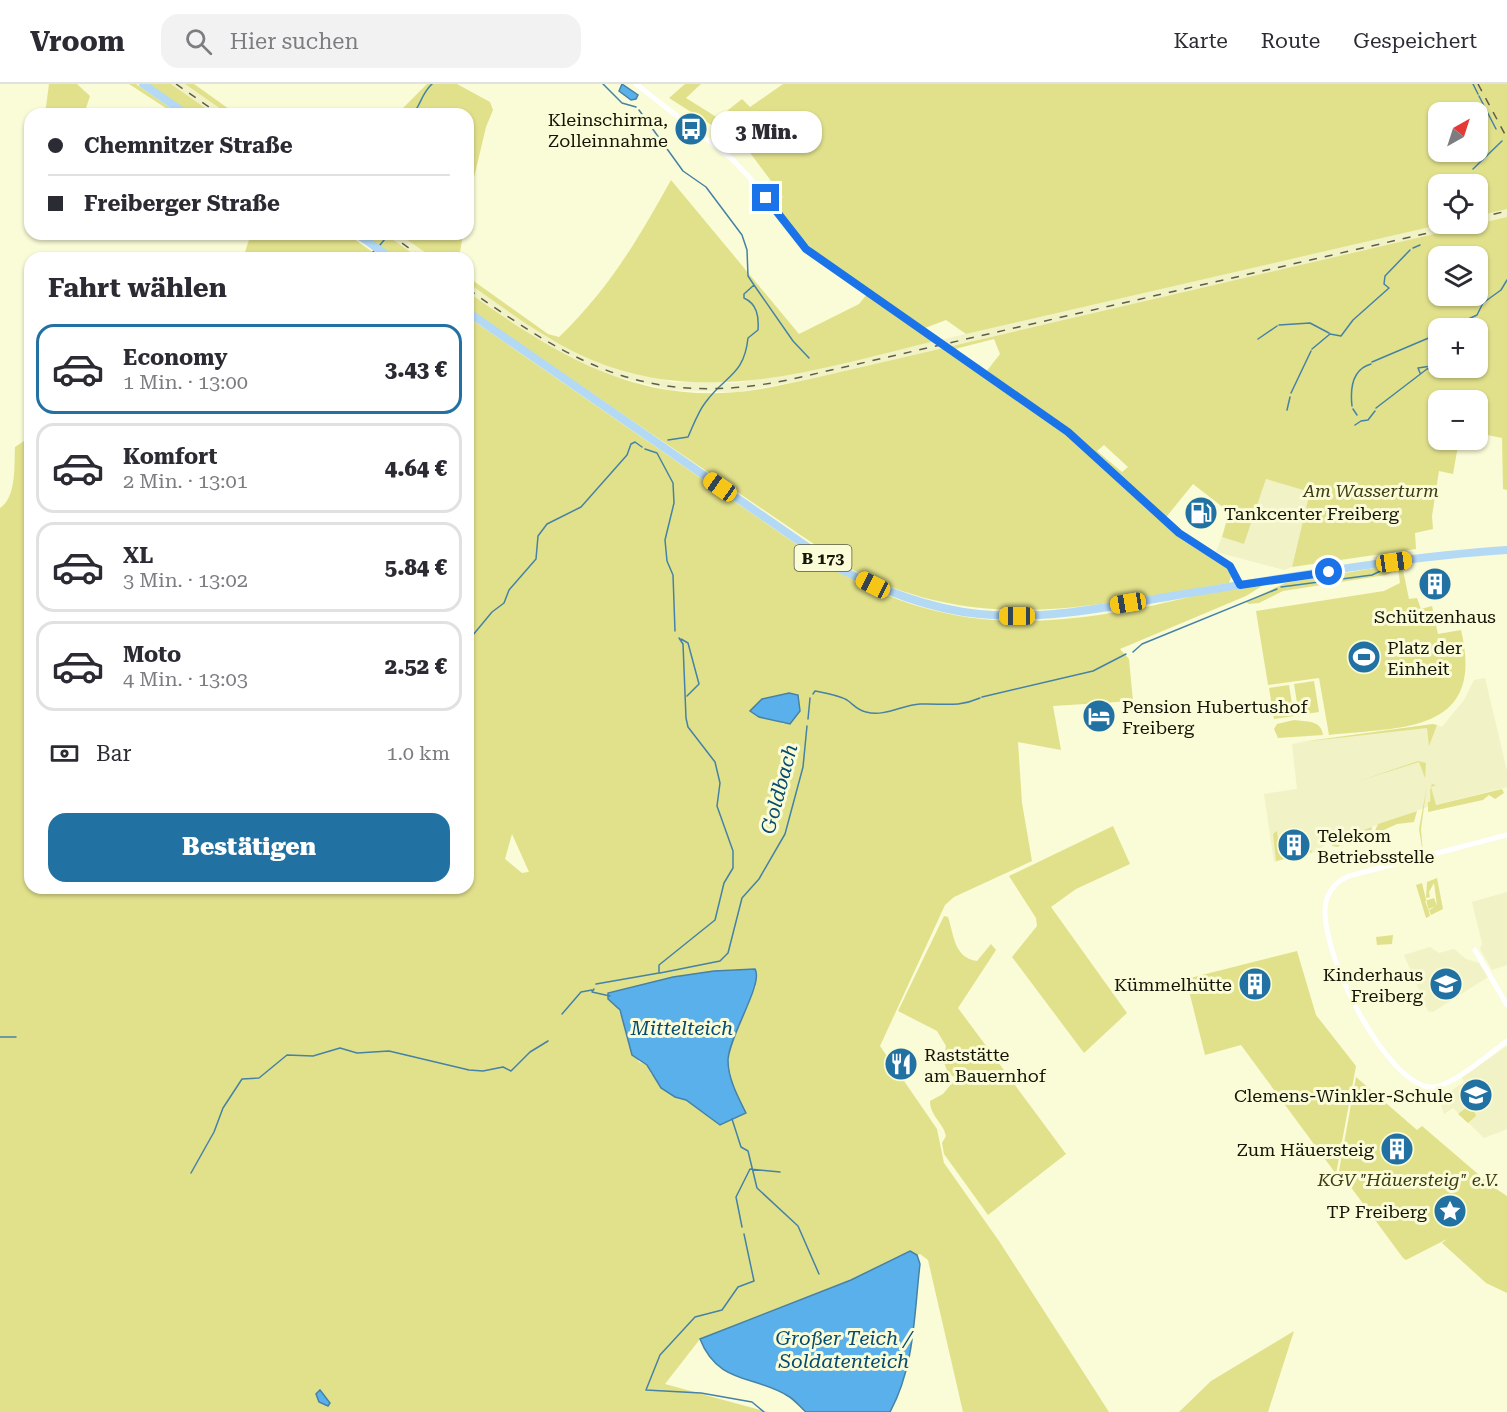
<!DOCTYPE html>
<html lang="de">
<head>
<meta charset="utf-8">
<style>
  body { margin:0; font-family:"Roboto Serif",serif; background:#f2f2f3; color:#2b2b33; height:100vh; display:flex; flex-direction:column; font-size:22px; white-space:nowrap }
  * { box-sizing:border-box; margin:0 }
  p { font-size:20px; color:#7c7c81 }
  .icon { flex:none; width:33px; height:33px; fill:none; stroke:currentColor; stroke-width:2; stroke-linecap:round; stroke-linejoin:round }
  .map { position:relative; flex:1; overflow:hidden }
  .sheet { position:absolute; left:24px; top:168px; width:450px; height:642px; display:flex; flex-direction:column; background:#fff; border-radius:18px; box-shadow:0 2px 4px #0004 }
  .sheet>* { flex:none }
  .hud { position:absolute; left:24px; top:24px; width:450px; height:132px; border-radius:18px; box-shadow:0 2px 4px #0004; display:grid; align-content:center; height:132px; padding:0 24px; background:#fff }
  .needle { width:39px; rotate:39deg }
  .fabs { position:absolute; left:1428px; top:18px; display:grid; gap:12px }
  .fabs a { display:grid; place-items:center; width:60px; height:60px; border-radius:12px; background:#fff; box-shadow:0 2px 4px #0004; font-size:30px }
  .end { position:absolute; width:27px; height:27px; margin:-14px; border:8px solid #1a73e8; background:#fff; box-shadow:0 0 0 3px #fff }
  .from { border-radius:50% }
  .bubble { position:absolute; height:42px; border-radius:18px; background:#fff; box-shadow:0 2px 4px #0004; font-size:20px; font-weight:800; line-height:42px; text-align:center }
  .car { position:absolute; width:18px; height:36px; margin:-18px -9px; border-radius:8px; box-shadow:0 0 4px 2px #0007; background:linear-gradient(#f5c518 24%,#345 0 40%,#f5c518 0 76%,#345 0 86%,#f5c518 0) }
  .hud b { display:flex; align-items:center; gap:21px; height:57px; font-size:22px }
  .hud b+b { border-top:2px solid #e1e1e2 }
  .hud i { width:15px; height:15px; background:#2b2b33 }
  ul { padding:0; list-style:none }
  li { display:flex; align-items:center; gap:18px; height:90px; margin:0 12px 9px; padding:0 12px; border:3px solid #e1e1e2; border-radius:18px }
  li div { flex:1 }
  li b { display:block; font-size:22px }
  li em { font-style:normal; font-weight:800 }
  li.active { border-color:#2171a3 }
  li>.icon { width:54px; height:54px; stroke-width:1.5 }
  h2 { padding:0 24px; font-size:27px; line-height:72px }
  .pay { display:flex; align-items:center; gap:15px; height:66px; padding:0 24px; font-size:22px }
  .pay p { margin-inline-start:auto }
  .action { display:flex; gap:12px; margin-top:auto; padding:12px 24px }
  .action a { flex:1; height:69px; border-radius:18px; background:#2171a3; color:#fff; font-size:24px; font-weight:800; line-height:69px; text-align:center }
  header { display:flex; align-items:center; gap:36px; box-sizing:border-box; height:84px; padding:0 30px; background:#fff; border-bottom:2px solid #e1e1e2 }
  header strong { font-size:28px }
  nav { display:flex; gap:33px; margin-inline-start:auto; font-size:21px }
  .search { width:420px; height:54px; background:#f2f2f3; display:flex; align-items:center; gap:15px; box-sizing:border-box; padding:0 21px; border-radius:18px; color:#7c7c81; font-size:22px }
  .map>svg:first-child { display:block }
  .built { fill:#f1f2c6 }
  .green { fill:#e1e18c; fill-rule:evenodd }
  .water { fill:#5ab0ea; stroke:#4582a6; stroke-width:1.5 }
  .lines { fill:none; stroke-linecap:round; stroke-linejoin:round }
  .stream { stroke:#4582a6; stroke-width:1.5 }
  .minor { stroke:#fff; stroke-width:5 }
  .primary { stroke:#b3d9f5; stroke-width:8 }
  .rail { stroke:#5e5e4a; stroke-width:1.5; stroke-dasharray:8 8; stroke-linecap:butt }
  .route { stroke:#1a73e8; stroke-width:8 }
  .labels { text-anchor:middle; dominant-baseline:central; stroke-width:6; stroke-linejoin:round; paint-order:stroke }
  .shield { fill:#fafbd7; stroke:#5a5a46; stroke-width:1.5 }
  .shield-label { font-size:16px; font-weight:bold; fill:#151508 }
  .poi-label { font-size:18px; fill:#151508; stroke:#fafbd7; text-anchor:end }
  .park-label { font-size:18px; font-style:italic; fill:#3c3b12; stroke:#fafbd7 }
  .water-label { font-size:20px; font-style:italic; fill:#044a71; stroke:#fafbd7 }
</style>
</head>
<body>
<header>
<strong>Vroom</strong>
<div class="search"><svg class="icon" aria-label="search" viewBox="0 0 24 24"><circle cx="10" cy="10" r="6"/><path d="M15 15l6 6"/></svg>Hier suchen</div>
<nav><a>Karte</a><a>Route</a><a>Gespeichert</a></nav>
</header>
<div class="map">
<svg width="1507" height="1328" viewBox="0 0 1507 1328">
  <rect width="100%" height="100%" fill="#fafbd7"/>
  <path class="built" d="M171,0H185L228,30H214Z
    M1507,125V133L810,295L737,308L671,306L604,290L552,265L468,208V199L547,253L607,281L672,298L736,299L806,287L1443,140H1478V132Z
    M385,150H399L433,174H419Z
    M1266,395L1311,408L1292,483L1284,486L1216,468L1222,453L1244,460Z
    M1485,594L1507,687V703L1427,723L1329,758L1316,768L1274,778L1264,710L1297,705L1292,660L1433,640L1442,643L1464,616L1474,596Z
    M1507,808V881L1492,886L1480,865L1482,859L1472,818Z
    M1430,863L1439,869L1454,865L1466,875L1479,879L1488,893L1433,928L1428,927L1404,871Z
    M1507,962V1045L1484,1054L1453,1024L1444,1030L1439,1015L1464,998L1462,993Z"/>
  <path class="green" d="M49,0H77L90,12L84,30H45Z
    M129,0H136L179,30H175Z
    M146,0H171L214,30H189Z
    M185,0H194L236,30H228Z
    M427,0H457L490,18L493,26L486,43L468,119V30H397Z
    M685,0H701L686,14L718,34L742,15L750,23L783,0H1507V125L1478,132V100H1438V140H1443L966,250L946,236L925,244L940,256C822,283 711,325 592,276C547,257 508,227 468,199V193L548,250L559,253C609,205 637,157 671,96L799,250L859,220L868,209C826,179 804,162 775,119L783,113L745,62L726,44L721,47L669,14ZM1438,28H1478V68H1438Z
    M1507,133V406L1503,405L1502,354L1478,349V316H1438V356H1459L1453,390L1439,387L1432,432L1433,445L1415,449L1416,465L1292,483L1310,408L1266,395L1244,460L1222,453L1229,428L1193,400L1163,437L1184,457L1227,484L1231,493L1229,499C1092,522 978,552 849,484L468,225V208C551,267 630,318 737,308C762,306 786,300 810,295ZM1438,172H1478V212H1438ZM1438,244H1478V284H1438ZM994,255L1000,270L986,288L955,265ZM1104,361L1128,383L1122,388L1097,367Z
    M251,150H347L381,174H243Z
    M361,150H385L419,174H395Z
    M399,150H463L459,174H433Z
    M468,233L822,478C932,545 1022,547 1146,523C1179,516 1229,501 1262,502L1246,512L1120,565L1129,575L1133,617L1053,622L1061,666L1018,658L1022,719L1032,777L954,813L945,821L880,962L937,1045L944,1079L999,1157L1109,1328H963L928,1176L920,1170L917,1171L910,1167L851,1196L700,1255L665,1300L768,1328H0V424C17,413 14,380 15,363L30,353V804H468ZM789,609L798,618L799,627L784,640L769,634L762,615ZM512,750L529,788H528L522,789L505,775ZM736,885L756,902L733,950L728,977L733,1003L720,1041L686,1016L675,1013L651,990L647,981L639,978C632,962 622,928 613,917L673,893Z
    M1402,481L1409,515L1417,514L1421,525L1432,522L1438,550L1461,546C1486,650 1402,643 1329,651L1319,594L1268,601L1256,527L1384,507L1400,499L1398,485Z
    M1387,482L1393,488L1386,491L1283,507L1259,519L1249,520L1246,518L1285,499Z
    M1314,597L1319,628L1299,631L1294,600Z
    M1289,601L1294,632L1274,635L1269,604Z
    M1294,636C1305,638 1321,635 1323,651L1278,654L1274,645L1277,640Z
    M1433,640L1437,641L1429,662L1427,644L1293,659Z
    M1418,677L1426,679L1425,694L1419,678L1359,697Z
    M1432,700L1436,701L1431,703L1436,721L1502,705L1504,709L1495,715L1489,711L1483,716L1428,728V718H1430C1431,712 1429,706 1432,700Z
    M1427,701L1421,745L1423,770L1419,745Z
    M1417,727L1414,738L1397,740L1373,751L1378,740Z
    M1113,742L1130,780L1076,805L1051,823L1127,929L1084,969L1012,873L1037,842L1036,834L1009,792Z
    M1372,743L1370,752L1345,757L1338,763L1332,762V757Z
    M1277,747L1280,771L1310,765L1312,768L1276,777L1273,750Z
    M1437,794L1443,825L1431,831L1429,826L1435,823L1428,825L1425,817L1434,814L1437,822L1434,799L1429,808L1430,813L1426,814L1427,798Z
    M1422,799L1430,832L1426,834L1416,801Z
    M944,832L948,833C954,851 954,874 977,877L991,860L996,866L958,924L1066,1070L988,1131L944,1070L942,1059L946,1052C943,1038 930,1032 930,1017L943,1010L956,994L948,989L943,976L946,962L937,947L898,927Z
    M1393,851L1392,860L1377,861L1376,853Z
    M1297,867L1316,931L1356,982L1336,1090L1241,961L1205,971L1186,895Z
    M1356,993L1417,1046L1422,1042L1492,1102L1507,1112V1209L1486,1199L1442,1159L1447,1155L1406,1176L1403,1174L1339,1087Z
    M1467,1023H1473L1476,1032L1468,1039L1458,1030Z
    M1294,1247L1268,1328H1179L1211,1297Z"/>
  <path class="water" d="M622,0L638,11L636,15L631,16L619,7Z
    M789,609L798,611L800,627L790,640L759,633L750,627L762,615Z
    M755,885C764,899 729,952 728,976C728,995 738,1013 746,1029L720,1041L686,1016L675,1013L661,1004L647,981L632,971L620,926L608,915V909L673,893L714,887Z
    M910,1167L917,1171L920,1180C914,1230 915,1282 890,1328H806C800,1323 795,1316 788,1312C755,1291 718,1301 700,1255L851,1196Z
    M320,1306L330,1319L328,1322L319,1318L316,1310Z"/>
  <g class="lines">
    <path class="stream" d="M603,0L622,19L636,23
      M1473,0L1478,10
      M1479,12L1496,45
      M639,26L683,87L706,103L742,151L747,166L748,192L754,201L744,210V214C757,220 759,232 758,246L748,254C744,292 725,291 705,319C698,328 693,342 688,353L668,356
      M413,30C421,20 422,9 432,0
      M1473,85L1502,57
      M1462,100L1463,96
      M380,161L389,150
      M1413,164L1420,161
      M366,174L374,167
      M754,201L793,257L809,274
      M1279,241L1310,239L1329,249
      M1449,244L1477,231L1483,219L1501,206L1507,196
      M1258,255L1277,242
      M1312,265L1330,250L1341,252L1353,236L1389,204L1384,200L1385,192L1410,166
      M1372,278L1438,250
      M1420,289L1418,284L1438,281
      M1291,309L1311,267
      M1352,322C1350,304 1353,285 1371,280
      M1376,324L1427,285L1438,282
      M1353,325L1357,331
      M1287,326L1290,313
      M1355,341L1361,337L1368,336L1375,327
      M645,365L657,369L673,399L674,419L665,456L667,477L673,491L675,547
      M1281,503L1372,491L1385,485
      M681,555L688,559L699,600L687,612
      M468,557L492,528L504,519L509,506L536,475L538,452L547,440L581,423L627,371L631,360L635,358L642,363
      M1133,568L1142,560L1277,505
      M813,610L815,607C825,609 838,611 847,616C854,621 857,626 866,628C885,633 902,621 920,620C943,619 957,624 980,614
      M982,613L1093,587L1126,570
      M808,635L810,614
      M660,889L720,877L728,869L742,814L759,795L785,750L803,683L807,642
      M596,900L659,889V881L715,836L724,799L733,784V767L717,722L720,699L715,678L688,643L686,634L683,560L679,554
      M594,905L592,908L610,912
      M562,930L581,908L592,906
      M0,953H16
      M732,1035L741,1063L748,1067L757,1104L798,1142L819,1190
      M191,1089L214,1048L223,1024L242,995L259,994L287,971L313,972L340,964L357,969L389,967L469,986L483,987L503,983L511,987L530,968L548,957
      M742,1143L736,1113L750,1085L780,1088
      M744,1150L754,1197L738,1203L722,1226L695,1233L660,1271L646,1306L701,1309L752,1318L764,1328"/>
    <path class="minor" d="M636,0L732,75L749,93L806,165L1068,348L1179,449L1230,482L1240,501
      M1507,751L1349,792C1339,796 1331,804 1327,814C1312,855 1386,1005 1433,1003C1453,1002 1490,969 1507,957
      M1475,866L1507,921"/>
    <path class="primary" d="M143,0L186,30
      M357,150L391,174
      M468,228L838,484C882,506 929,525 979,530C1046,537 1112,522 1178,511C1287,494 1397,473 1507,466"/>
    <path class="rail" d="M176,0L219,30
      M1478,0L1507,54
      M1478,134L1507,127
      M389,150L423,174
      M468,205C577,282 649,324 788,296L1467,140"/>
  </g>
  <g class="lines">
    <path class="route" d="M766,114L806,165L1068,348L1179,449L1230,482L1240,501L1329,488"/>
  </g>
  <defs>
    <symbol id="bus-disc" viewBox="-11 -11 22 22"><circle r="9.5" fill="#2171a3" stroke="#fafbd7"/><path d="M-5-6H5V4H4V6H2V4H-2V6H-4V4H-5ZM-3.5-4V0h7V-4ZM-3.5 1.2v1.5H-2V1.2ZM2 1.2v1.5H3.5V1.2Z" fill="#fff"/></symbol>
    <symbol id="fuel-disc" viewBox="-11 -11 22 22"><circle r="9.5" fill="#2171a3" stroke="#fafbd7"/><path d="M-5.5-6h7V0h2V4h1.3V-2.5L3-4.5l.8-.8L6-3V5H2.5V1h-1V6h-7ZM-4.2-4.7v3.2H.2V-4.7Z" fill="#fff"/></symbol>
    <symbol id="building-disc" viewBox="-11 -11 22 22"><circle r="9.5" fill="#2171a3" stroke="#fafbd7"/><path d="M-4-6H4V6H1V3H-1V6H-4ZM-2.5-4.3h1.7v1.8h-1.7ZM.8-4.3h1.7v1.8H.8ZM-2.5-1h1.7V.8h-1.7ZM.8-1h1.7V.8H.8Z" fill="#fff"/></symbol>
    <symbol id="stadium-disc" viewBox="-11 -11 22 22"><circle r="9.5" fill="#2171a3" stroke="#fafbd7"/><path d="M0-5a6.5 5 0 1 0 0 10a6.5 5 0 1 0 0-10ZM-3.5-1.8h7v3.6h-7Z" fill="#fff"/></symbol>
    <symbol id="hotel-disc" viewBox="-11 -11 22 22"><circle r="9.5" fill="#2171a3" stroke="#fafbd7"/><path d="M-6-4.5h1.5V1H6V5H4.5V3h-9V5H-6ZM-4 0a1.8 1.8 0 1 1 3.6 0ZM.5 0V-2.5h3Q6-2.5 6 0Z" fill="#fff"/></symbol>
    <symbol id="school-disc" viewBox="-11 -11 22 22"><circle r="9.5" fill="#2171a3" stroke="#fafbd7"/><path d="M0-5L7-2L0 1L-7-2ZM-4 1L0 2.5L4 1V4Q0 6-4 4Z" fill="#fff"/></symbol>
    <symbol id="restaurant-disc" viewBox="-11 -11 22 22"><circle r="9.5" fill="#2171a3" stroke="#fafbd7"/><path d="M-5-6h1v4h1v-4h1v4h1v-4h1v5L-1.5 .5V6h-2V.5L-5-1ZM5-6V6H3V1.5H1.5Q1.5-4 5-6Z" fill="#fff"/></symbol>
    <symbol id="sight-disc" viewBox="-11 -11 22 22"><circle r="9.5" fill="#2171a3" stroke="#fafbd7"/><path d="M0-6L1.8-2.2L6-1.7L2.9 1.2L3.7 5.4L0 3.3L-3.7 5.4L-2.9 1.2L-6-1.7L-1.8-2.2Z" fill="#fff"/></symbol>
  </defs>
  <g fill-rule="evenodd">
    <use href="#bus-disc" x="672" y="26" width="38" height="38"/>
    <use href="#fuel-disc" x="1182" y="410" width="38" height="38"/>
    <use href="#building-disc" x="1416" y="481" width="38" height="38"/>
    <use href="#stadium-disc" x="1345" y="554" width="38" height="38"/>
    <use href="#hotel-disc" x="1080" y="613" width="38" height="38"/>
    <use href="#building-disc" x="1275" y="742" width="38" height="38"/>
    <use href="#building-disc" x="1236" y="881" width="38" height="38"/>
    <use href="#school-disc" x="1427" y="881" width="38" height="38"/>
    <use href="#restaurant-disc" x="882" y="961" width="38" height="38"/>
    <use href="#school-disc" x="1457" y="992" width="38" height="38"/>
    <use href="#building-disc" x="1378" y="1046" width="38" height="38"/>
    <use href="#sight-disc" x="1431" y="1108" width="38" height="38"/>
  </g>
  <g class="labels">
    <rect class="shield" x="794.5" y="461" width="57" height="26" rx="4.5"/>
    <g class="shield-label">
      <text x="823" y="474">B 173</text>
    </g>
    <g class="poi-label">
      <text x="668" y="35">Kleinschirma,<tspan x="668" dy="21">Zolleinnahme</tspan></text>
      <text x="1224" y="429" text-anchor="start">Tankcenter Freiberg</text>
      <text x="1435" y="532" text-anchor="middle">Schützenhaus</text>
      <text x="1387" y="563" text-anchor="start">Platz der<tspan x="1387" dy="21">Einheit</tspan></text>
      <text x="1122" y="622" text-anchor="start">Pension Hubertushof<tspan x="1122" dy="21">Freiberg</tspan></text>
      <text x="1317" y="751" text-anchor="start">Telekom<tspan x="1317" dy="21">Betriebsstelle</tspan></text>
      <text x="1423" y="890">Kinderhaus<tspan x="1423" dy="21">Freiberg</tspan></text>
      <text x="1232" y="900">Kümmelhütte</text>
      <text x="924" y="970" text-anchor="start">Raststätte<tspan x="924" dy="21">am Bauernhof</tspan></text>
      <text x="1453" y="1011">Clemens-Winkler-Schule</text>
      <text x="1374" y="1065">Zum Häuersteig</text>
      <text x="1427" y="1127">TP Freiberg</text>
    </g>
    <g class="park-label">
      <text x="1371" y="406">Am Wasserturm</text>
      <text x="1408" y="1095">KGV "Häuersteig" e.V.</text>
    </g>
    <g class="water-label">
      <text transform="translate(779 705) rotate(-75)">Goldbach</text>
      <text x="682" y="944">Mittelteich</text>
      <text x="844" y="1254">Großer Teich /<tspan x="844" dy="23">Soldatenteich</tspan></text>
    </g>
  </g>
</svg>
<div class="fabs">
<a><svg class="needle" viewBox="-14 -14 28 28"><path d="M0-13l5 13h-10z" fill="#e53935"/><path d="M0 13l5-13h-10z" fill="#7c7c81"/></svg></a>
<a><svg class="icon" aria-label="locate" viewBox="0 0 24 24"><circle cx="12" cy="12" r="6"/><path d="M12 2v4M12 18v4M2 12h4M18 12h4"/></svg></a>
<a><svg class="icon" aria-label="layers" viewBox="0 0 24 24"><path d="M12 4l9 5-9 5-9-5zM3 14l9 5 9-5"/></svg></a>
<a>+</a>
<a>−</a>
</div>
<i class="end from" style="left:1329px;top:488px"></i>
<i class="end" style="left:766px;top:114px"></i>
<div class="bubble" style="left:711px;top:27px;width:111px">3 Min.</div>
<i class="car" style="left:720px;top:403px;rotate:305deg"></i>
<i class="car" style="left:1394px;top:478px;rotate:82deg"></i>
<i class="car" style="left:873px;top:501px;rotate:297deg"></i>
<i class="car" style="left:1128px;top:519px;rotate:261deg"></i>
<i class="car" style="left:1017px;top:532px;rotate:270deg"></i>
<div class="hud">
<b><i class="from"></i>Chemnitzer Straße</b>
<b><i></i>Freiberger Straße</b>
</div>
<section class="sheet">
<h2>Fahrt wählen</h2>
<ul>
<li class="active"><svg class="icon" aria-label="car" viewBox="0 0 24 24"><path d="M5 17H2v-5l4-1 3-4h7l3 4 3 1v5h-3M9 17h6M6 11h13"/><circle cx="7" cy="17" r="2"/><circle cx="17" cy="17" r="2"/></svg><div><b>Economy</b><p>1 Min. · 13:00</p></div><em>3.43 €</em></li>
<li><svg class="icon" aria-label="car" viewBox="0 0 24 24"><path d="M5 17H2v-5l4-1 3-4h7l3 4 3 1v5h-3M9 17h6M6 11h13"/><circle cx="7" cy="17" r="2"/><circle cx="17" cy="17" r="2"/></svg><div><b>Komfort</b><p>2 Min. · 13:01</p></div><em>4.64 €</em></li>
<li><svg class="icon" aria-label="car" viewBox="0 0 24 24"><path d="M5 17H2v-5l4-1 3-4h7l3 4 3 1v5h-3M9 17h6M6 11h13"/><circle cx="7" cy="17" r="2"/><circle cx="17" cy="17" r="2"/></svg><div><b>XL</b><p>3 Min. · 13:02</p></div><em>5.84 €</em></li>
<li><svg class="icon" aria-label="car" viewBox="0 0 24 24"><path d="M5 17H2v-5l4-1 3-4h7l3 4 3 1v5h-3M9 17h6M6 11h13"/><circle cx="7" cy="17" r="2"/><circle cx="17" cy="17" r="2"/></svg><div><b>Moto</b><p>4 Min. · 13:03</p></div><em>2.52 €</em></li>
</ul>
<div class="pay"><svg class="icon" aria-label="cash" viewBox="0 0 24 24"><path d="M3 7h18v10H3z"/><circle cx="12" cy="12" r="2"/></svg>Bar<p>1.0 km</p></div>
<div class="action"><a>Bestätigen</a></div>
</section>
</div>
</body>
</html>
